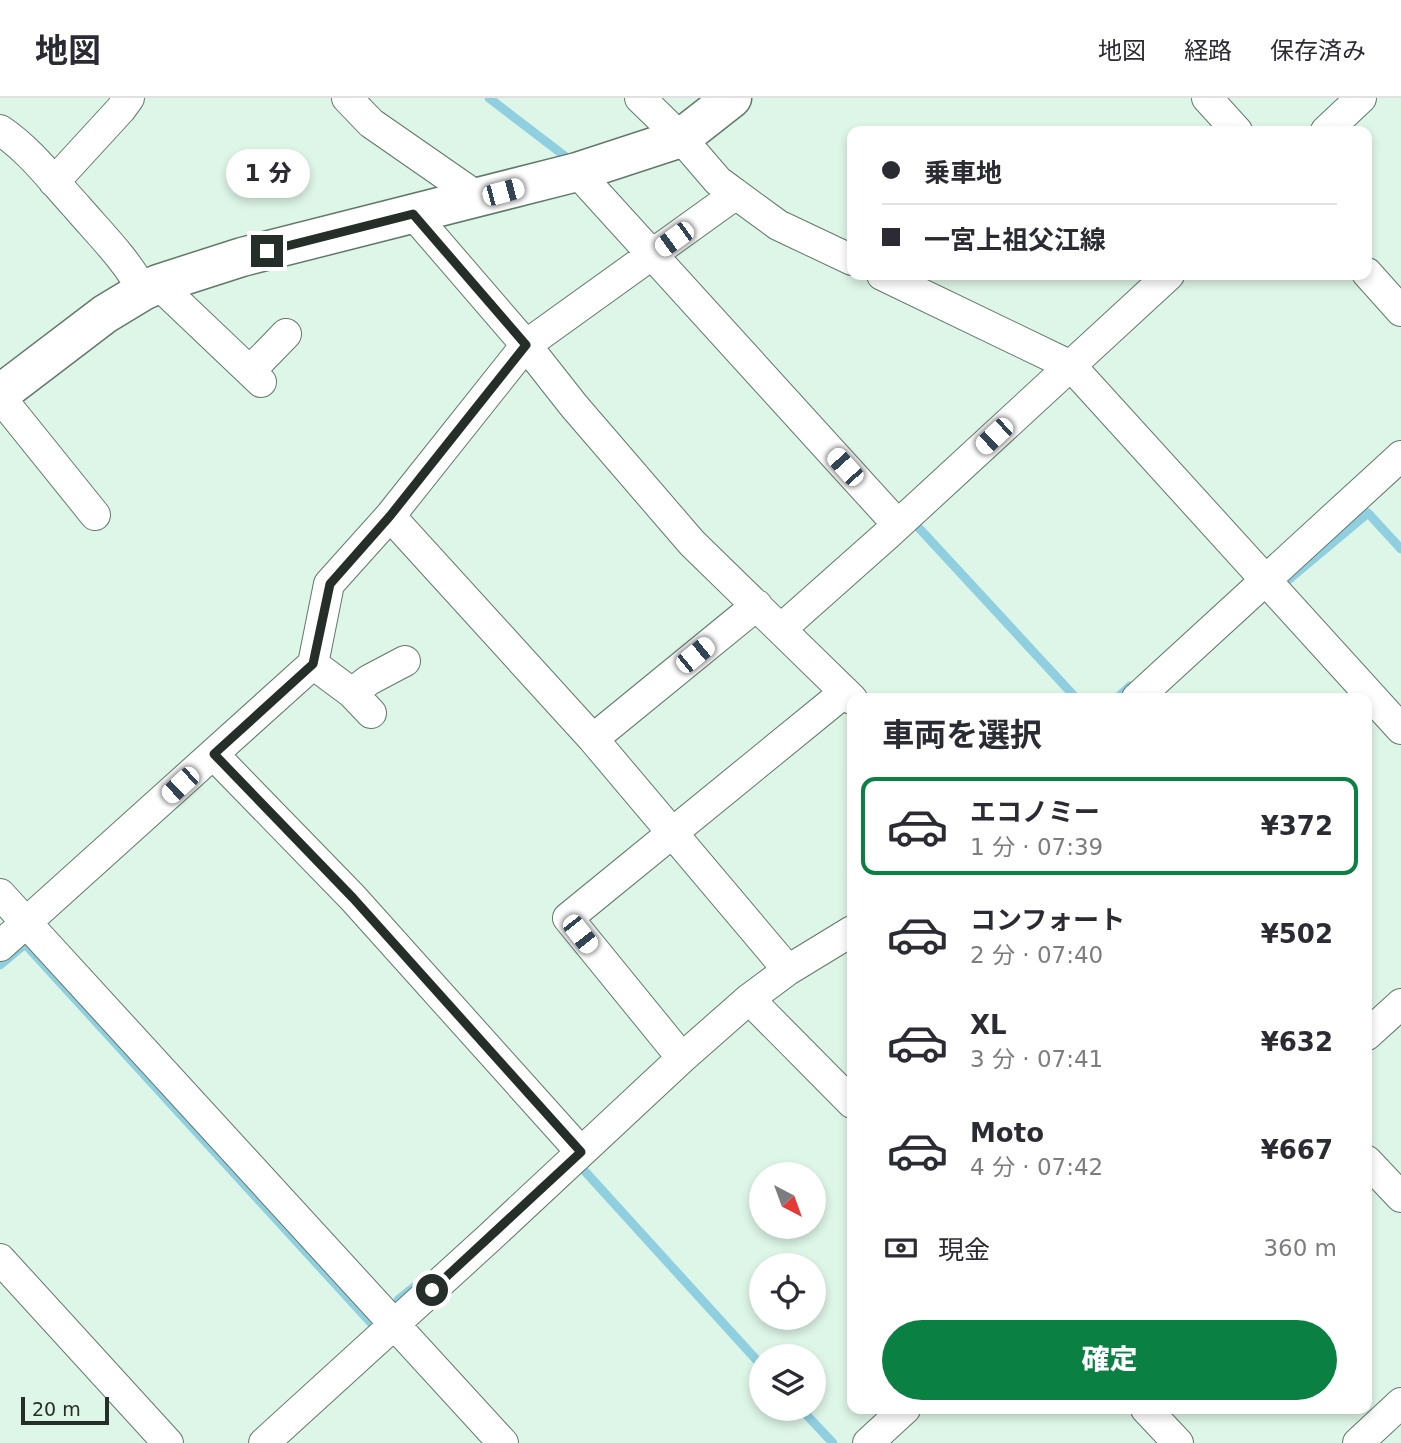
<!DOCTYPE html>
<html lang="ja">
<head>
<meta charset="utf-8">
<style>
  body { margin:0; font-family:"DejaVu Sans","Noto Sans JP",sans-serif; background:#f7f7f7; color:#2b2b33; height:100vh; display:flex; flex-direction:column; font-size:26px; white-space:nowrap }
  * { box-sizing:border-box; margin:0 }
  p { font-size:23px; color:#7c7c81 }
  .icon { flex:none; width:38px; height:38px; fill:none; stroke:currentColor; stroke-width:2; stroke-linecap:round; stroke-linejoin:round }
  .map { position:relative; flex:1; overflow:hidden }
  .drawer { position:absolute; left:847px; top:595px; width:525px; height:721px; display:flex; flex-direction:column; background:#fff; border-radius:14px; box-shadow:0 4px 10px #0003 }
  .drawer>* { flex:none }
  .guide { position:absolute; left:847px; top:28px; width:525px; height:154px; border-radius:14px; box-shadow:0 4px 10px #0003; display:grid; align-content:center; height:154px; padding:0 35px; background:#fff }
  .needle { width:46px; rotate:139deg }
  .fabs { position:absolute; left:749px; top:1064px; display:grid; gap:14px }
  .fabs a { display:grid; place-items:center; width:77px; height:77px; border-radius:50%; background:#fff; box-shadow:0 4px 10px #0003; font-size:35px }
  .scale { position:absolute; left:21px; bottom:18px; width:88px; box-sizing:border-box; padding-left:7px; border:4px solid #252e28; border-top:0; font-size:19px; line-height:24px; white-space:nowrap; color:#252e28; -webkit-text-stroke:5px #ddf6e7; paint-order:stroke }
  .end { position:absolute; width:32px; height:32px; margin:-16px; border:9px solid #252e28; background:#fff; box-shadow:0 0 0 4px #fff }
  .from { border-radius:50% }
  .bubble { position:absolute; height:49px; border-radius:24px; background:#fff; box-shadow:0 4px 10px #0003; font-size:23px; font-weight:800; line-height:49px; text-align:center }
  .car { position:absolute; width:21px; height:42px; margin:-21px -10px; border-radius:9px; box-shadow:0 0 5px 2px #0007; background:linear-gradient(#fff 24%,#345 0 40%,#fff 0 76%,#345 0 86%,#fff 0) }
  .guide b { display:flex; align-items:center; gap:24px; height:66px; font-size:26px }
  .guide b+b { border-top:2px solid #e1e1e2 }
  .guide i { width:18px; height:18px; background:#2b2b33 }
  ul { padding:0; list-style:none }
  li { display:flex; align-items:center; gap:21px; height:98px; margin:0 14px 10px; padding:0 21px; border:4px solid transparent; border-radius:14px }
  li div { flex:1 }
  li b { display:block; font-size:26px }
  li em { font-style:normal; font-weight:800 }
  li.on { border-color:#0b8043 }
  li>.icon { width:63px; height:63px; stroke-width:1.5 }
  h2 { padding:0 35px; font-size:32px; line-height:84px }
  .pay { display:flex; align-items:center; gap:18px; height:77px; padding:0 35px; font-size:26px }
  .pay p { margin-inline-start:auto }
  .action { display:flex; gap:14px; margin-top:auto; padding:14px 35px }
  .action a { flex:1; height:80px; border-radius:42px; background:#0b8043; color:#fff; font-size:28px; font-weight:800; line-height:80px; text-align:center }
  header { display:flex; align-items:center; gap:42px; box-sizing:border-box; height:98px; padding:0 35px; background:#fff; border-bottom:2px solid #e1e1e2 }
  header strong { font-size:33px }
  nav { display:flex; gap:38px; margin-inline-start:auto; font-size:24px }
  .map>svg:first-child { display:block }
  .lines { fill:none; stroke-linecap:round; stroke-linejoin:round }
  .stream { stroke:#90cfe0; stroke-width:9 }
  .minor-casing { stroke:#62786b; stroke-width:32 }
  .secondary-casing { stroke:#62786b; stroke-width:41 }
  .minor { stroke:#fff; stroke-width:30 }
  .secondary { stroke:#fff; stroke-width:38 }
  .route { stroke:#252e28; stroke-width:9 }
</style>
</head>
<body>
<header>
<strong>地図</strong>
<nav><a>地図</a><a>経路</a><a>保存済み</a></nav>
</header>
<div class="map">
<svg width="1401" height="1345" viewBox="0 0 1401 1345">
  <rect width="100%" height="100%" fill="#ddf6e7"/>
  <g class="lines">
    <path class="stream" d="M489,0L570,62
      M918,429L1076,600
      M1288,482L1368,415L1401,451
      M1117,600L1130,588
      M0,867L25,846L372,1226L375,1223
      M581,1069L761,1267
      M398,1202L414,1189
      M801,1311L833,1345"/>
    <defs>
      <path id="minor" d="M347,0L371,25L479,100
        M640,0L681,40L718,83L778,127L852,162
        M1207,0L1237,33
        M0,32C30,52 52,82 76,108C100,136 126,161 143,193
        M1326,33L1361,0
        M577,74L898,427
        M54,84L121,11L129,0
        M413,116L526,247L574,308L692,445L852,601
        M1367,175L1401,213
        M882,177L1071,268L1401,631
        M158,186L261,284
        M250,273L286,236
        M0,299L95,417
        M390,418L593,641L788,872
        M781,531L888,436L1169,177
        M313,566L329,486L390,418L526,247L736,96
        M352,595L369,582L405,563
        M1137,600L1401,358
        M593,641L757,507
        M213,656L353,800L581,1054
        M0,796L503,1345
        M0,848L313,566L352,595L371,615
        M749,901L852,1005
        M1367,937L1401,906
        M682,960L568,820L845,594
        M1367,1063L1401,1099
        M0,1161L168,1345
        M1146,1311L1178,1345
        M264,1345L489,1140L682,960L749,901L788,872L852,833
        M868,1345L905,1311
        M1358,1345L1401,1305"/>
      <path id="secondary" d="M0,296L105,216L143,193L158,186L242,159L577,74L681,40L732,0"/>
    </defs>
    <use href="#minor" class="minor-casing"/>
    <use href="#secondary" class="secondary-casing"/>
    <use href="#minor" class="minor"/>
    <use href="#secondary" class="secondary"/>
  </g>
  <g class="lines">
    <path class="route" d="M267,153L413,116L526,247L390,418L330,486L313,566L214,656L353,800L581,1054L432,1192"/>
  </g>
</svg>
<div class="fabs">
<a><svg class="needle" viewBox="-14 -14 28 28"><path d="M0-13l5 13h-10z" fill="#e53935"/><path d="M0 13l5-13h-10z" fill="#7c7c81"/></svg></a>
<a><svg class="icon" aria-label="locate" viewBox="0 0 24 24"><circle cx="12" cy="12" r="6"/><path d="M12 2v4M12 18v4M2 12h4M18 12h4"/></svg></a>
<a><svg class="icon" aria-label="layers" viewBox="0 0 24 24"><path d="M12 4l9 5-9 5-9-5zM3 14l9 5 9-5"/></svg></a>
</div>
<div class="scale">20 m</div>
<i class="end from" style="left:432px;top:1192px"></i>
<i class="end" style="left:267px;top:153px"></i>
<div class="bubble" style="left:226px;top:51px;width:84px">1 分</div>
<i class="car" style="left:503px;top:94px;rotate:75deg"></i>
<i class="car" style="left:674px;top:141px;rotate:234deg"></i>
<i class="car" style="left:994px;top:338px;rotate:227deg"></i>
<i class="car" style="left:845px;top:369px;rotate:318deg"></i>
<i class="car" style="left:695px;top:557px;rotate:51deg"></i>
<i class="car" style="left:180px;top:687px;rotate:227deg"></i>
<i class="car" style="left:580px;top:836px;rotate:142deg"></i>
<div class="guide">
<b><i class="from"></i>乗車地</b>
<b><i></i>一宮上祖父江線</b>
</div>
<section class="drawer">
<h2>車両を選択</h2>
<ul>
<li class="on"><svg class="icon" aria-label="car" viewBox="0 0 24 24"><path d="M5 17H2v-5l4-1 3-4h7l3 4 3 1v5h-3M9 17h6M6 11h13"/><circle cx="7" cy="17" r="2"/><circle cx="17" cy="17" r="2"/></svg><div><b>エコノミー</b><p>1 分 · 07:39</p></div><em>¥372</em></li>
<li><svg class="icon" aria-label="car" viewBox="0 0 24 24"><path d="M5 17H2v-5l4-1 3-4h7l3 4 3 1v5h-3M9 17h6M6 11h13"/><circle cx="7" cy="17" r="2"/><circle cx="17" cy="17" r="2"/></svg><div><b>コンフォート</b><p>2 分 · 07:40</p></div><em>¥502</em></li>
<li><svg class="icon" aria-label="car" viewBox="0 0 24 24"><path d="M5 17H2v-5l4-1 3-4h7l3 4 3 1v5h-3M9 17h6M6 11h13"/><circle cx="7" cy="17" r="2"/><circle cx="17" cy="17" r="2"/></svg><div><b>XL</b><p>3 分 · 07:41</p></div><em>¥632</em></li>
<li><svg class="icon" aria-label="car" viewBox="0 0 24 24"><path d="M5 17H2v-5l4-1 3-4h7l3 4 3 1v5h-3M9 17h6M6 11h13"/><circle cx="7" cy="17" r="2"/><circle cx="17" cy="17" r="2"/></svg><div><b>Moto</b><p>4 分 · 07:42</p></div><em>¥667</em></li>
</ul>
<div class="pay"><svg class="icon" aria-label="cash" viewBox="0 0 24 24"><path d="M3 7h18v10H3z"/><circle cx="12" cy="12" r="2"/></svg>現金<p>360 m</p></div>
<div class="action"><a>確定</a></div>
</section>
</div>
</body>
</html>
